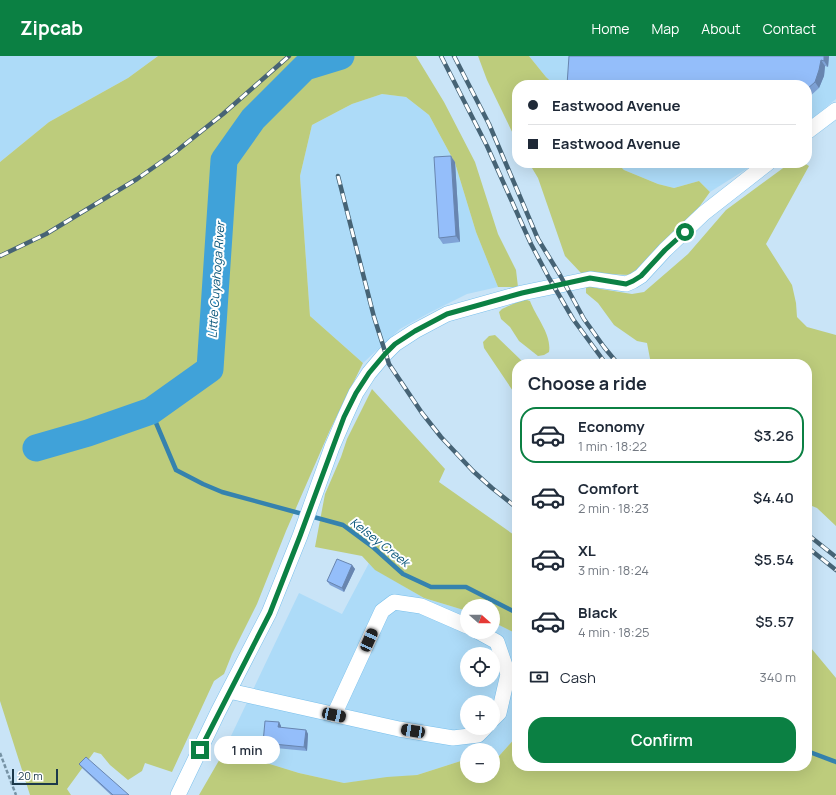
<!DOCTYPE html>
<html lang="en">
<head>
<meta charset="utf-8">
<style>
  body { margin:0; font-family:Manrope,sans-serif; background:#f6f6f7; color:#1f2937; height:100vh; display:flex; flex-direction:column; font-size:15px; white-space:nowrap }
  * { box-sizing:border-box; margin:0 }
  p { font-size:13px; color:#747a83 }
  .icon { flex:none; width:22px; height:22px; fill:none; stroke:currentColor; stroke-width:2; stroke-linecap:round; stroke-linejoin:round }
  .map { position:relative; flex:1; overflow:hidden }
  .sheet { position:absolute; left:512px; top:303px; width:300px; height:412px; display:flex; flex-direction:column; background:#fff; border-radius:16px; box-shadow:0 4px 16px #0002 }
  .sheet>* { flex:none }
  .top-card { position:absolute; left:512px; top:24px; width:300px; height:88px; border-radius:16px; box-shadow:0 4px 16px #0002; display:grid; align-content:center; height:88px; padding:0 16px; background:#fff }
  .needle { width:26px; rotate:111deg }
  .tools { position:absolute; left:460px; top:543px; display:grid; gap:8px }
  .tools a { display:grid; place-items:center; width:40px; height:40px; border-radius:50%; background:#fff; box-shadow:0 4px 16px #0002; font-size:20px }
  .scale { position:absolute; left:12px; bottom:10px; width:46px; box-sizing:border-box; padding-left:4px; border:2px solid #1c394b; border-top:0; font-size:11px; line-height:14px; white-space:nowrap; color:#1c394b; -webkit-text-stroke:3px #fff; paint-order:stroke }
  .end { position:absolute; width:18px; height:18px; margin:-9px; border:5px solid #0b8043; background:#fff; box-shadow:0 0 0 2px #fff }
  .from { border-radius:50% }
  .bubble { position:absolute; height:28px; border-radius:14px; background:#fff; box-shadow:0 4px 16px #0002; font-size:13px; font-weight:600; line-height:28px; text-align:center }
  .car { position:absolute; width:12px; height:24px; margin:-12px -6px; border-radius:5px; box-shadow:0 0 3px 1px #0007; background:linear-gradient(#222 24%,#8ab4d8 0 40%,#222 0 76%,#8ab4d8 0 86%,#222 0) }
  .top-card b { display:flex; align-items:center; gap:14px; height:38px; font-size:15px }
  .top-card b+b { border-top:1px solid #e0e1e3 }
  .top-card i { width:10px; height:10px; background:#1f2937 }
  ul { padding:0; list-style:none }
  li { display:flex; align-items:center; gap:12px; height:56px; margin:0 8px 6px; padding:0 8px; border:2px solid transparent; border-radius:16px }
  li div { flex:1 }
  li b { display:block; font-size:15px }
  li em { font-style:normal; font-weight:600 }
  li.active { border-color:#0b8043 }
  li>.icon { width:36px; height:36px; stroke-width:1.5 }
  h2 { padding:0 16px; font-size:18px; line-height:48px }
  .pay { display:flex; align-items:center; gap:10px; height:44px; padding:0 16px; font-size:15px }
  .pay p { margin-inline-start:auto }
  .primary-button { display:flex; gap:8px; margin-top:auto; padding:8px 16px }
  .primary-button a { flex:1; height:46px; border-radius:16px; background:#0b8043; color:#fff; font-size:16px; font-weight:600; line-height:46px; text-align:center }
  header { display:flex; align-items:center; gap:24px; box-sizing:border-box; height:56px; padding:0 20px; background:#0b8043; color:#fff }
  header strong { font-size:19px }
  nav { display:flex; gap:22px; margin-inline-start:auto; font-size:14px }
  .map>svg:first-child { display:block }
  .built { fill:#addbf8; fill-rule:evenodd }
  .green { fill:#bdcc7c }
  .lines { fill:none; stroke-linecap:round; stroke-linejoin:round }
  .stream { stroke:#3582ae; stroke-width:4.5 }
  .river { stroke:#40a2d9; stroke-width:27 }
  .minor-casing { stroke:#79bfeb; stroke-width:16 }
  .path { stroke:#7692a4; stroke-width:2.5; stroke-dasharray:4 2; stroke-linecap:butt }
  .minor { stroke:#fff; stroke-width:15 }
  .rail-casing { stroke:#466375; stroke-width:4.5 }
  .rail { stroke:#fff; stroke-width:3; stroke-dasharray:9; stroke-linecap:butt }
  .wall { fill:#7fa3d7 }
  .shaded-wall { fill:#6885af }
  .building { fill:#94befa; stroke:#6885af }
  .route { stroke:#0b8043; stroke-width:5 }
  .labels { text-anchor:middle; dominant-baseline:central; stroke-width:4; stroke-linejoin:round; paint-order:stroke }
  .water-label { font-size:12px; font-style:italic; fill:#065479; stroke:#fff }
</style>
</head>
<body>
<header>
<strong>Zipcab</strong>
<nav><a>Home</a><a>Map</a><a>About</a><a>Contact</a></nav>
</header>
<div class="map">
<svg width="836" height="739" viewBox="0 0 836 739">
  <rect width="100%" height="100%" fill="#c9e4f7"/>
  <path class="built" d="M0,0H158L128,22L49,66L0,106Z
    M529,0H836V43L807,67V29H555L546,21Z
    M382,38L406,41L429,59L455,107L476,176L498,231L467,238L431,256L400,273L363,307L310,260L300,120L312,69L352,48Z
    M617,107H756L710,136L699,125L674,132L658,128L624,114Z
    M369,507L376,514L424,542L467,555V576H493V566L517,578V680L499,700L493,701V694H467V703L417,719L344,727L299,717L260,705L221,701L299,537L342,558ZM467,598H493V624H467ZM467,646H493V672H467Z"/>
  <path class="green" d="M158,0H416L444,46L475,106L498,178L516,214L518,231H498L476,176L455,107L429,59L406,41L382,38L352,48L312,69L300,120L310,260L363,307L330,374L286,475L257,548L232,598L224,618L214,625L172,716L145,707L142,715L128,724L110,709L101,698L94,696L67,733L71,739H30L0,645V106L49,66L128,22Z
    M478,0H529L546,21L555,29H517V86L487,24Z
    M529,107H617L624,114L658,128L674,132L699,125L710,136L697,154L641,212L630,219L581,217L565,200L538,122Z
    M790,107H804L809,110L766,188L792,229L796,247L797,261L807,271L836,279V470L817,452L807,448V308H651L647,287L637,285L614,269L598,247L586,237V229L601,233L632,238L644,236L688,198L726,154Z
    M524,243L530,245C536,261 552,279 549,296L544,299L538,300L519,285L510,271L501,263L499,256L502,253Z
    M495,279L525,308H517V341L484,292L483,286L489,280Z
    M372,333L445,413L439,426L517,481V578L493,566V550H467V555L424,542L375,514L362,500L315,491L325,438L341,401L347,383Z
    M807,590L811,592L836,622V739H199L221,701L260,705L299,717L344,727L387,721L417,719L467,703V720H493V701L499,700L517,680V710H807Z"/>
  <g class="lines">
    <path class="stream" d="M151,355L176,414L203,428L222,436L343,469L374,492L403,518L431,531H466L517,557
      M807,695L836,706"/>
    <path class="river" d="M36,392L88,377L151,355L210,313L224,104L253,63L305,11L341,0"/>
    <defs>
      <path id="minor" d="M807,76L836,54
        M479,576L497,586L508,618L499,657L493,663
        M229,635L399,673L453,682L478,679L485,672
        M334,659L382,555L394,546L421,550L467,570
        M178,739L218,656L269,557L300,480L332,391L345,361L356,337L369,317L385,298L395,288L415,275L447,258L522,237L590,223L626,228L633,225L641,220L665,194L704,157L768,107"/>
    </defs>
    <use href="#minor" class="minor-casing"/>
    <path class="path" d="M0,697L16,739"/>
    <use href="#minor" class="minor"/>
    <defs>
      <path id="rail" d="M441,0L487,90L531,188L549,222L573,263L606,308
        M454,0L489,68L538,183L560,219L584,263L604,291L618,308
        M338,120L374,261L389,308L422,357L441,381L473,415L492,432L517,452
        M0,200L46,178L137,123L174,97L223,58L289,0
        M807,478L836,501
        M807,491L836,514"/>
    </defs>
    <use href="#rail" class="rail-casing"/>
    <use href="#rail" class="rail"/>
  </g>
  <path class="wall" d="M569,0H829L828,11L825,10L824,20L819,32L807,43V29Z
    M455,106L460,186L443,188L439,182Z
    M352,509L355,513L344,536L330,529L327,525Z
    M279,666L281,670V672L306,674L308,678L307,695L265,691L263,687Z
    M79,708L129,739H111L82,712Z"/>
  <path class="shaded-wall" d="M824,0H829L828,11L824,5Z
    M821,4L825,10L824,20L819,32L815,26Z
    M451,100L455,106L460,186L456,180Z
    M352,509L355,513L344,536L342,532Z
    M279,666L281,670V675L278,671Z
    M306,674L308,678L307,695L304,691Z"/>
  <path class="building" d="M569,0H824V5L821,4L819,14L815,26L807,33V29H567Z
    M451,100L456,180L439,182L434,101Z
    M337,503L352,509L342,532L327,525Z
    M265,665L279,666L278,671L306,674L304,691L263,687Z
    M86,701L129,739H113L79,708Z"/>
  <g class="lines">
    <path class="route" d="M200,694L270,557L300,480L344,361L356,337L369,317L385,298L395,288L415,275L447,258L522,237L590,222L626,228L633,225L641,220L665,194L685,176"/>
  </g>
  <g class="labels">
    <g class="water-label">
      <text transform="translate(216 224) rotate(-86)">Little Cuyahoga River</text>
      <text transform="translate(380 486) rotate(38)">Kelsey Creek</text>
    </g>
  </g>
</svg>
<div class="tools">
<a><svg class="needle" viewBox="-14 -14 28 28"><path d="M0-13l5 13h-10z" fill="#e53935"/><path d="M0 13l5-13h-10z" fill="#747a83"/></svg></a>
<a><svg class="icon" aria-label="locate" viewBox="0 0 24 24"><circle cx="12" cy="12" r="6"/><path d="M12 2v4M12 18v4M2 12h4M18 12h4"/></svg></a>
<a>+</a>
<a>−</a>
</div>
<div class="scale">20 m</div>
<i class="end from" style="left:685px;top:176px"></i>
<i class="end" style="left:200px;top:694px"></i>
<div class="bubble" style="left:214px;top:680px;width:66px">1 min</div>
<i class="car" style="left:369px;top:584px;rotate:24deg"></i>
<i class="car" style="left:334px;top:659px;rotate:102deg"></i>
<i class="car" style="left:413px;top:675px;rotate:279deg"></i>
<div class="top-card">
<b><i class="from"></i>Eastwood Avenue</b>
<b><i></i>Eastwood Avenue</b>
</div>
<section class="sheet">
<h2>Choose a ride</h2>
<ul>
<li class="active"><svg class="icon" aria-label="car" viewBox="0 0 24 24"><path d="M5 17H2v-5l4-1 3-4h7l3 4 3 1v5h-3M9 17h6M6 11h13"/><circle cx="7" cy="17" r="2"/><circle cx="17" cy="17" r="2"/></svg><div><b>Economy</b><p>1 min · 18:22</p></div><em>$3.26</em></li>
<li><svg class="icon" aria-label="car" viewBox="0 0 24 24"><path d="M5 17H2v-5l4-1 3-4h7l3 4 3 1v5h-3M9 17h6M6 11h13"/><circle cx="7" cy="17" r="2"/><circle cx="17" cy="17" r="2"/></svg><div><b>Comfort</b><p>2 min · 18:23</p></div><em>$4.40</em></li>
<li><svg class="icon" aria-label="car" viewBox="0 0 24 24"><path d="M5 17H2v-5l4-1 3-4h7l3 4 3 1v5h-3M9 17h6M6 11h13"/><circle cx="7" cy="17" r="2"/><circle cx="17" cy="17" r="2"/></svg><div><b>XL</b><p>3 min · 18:24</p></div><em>$5.54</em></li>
<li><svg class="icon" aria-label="car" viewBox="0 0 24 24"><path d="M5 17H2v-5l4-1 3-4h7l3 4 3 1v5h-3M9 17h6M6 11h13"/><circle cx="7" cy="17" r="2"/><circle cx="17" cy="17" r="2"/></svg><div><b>Black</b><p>4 min · 18:25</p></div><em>$5.57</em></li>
</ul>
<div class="pay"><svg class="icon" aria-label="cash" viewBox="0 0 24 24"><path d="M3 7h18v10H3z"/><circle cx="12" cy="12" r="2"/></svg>Cash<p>340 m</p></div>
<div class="primary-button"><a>Confirm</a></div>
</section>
</div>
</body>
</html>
